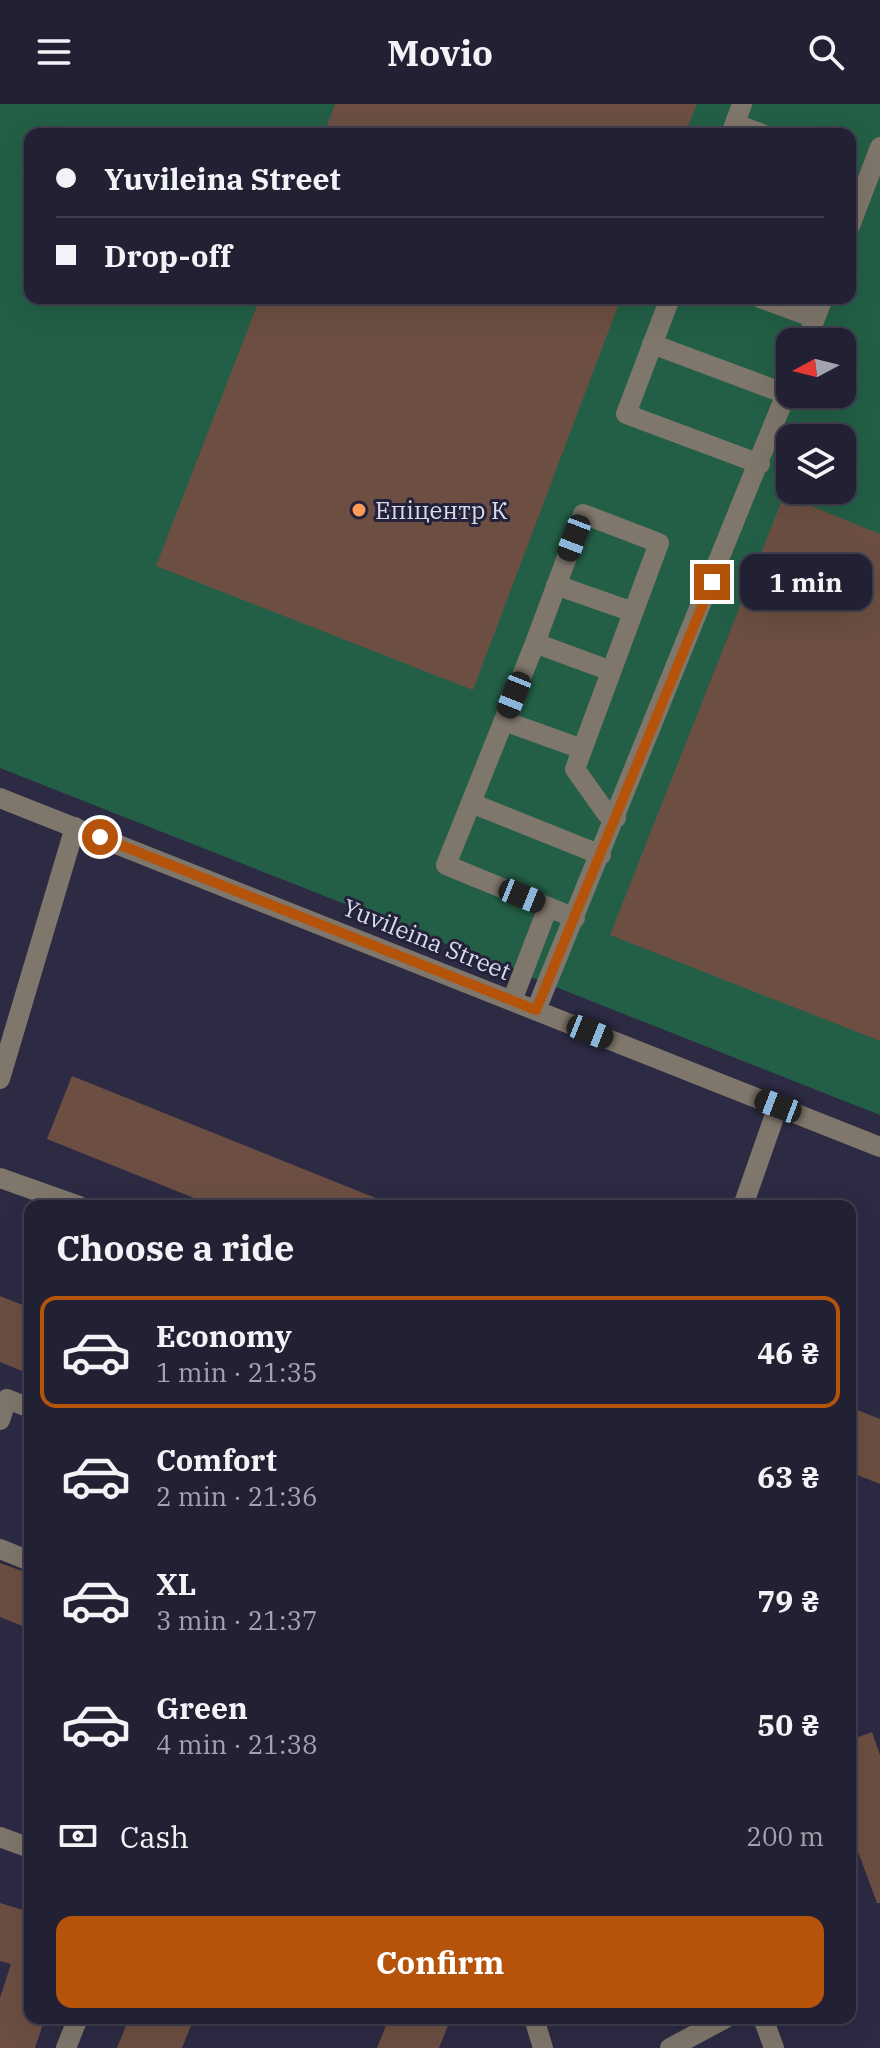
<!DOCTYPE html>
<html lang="en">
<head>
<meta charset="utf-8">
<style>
  body { margin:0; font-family:"IBM Plex Serif",serif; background:#2e2d3f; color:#f1f3f6; height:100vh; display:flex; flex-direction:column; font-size:30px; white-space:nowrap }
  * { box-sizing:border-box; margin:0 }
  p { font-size:26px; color:#a2a3ac }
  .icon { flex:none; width:44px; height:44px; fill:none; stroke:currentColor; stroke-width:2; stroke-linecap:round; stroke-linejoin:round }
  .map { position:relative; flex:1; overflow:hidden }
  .details { position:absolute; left:24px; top:1096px; width:832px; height:824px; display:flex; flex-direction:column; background:#222033; border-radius:16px; box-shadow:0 8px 32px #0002,0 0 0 2px #3f3e4e }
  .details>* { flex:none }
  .hud { position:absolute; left:24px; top:24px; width:832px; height:176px; border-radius:16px; box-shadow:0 8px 32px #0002,0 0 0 2px #3f3e4e; display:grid; align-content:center; height:176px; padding:0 32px; background:#222033 }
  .needle { width:52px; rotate:263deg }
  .tools { position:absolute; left:776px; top:224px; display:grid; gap:16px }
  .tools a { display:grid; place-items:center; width:80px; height:80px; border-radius:16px; background:#222033; box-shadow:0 8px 32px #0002,0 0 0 2px #3f3e4e; font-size:40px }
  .end { position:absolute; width:36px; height:36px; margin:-18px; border:10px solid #b45309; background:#fff; box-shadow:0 0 0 4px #fff }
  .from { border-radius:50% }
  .bubble { position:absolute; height:56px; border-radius:16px; background:#222033; box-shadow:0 8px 32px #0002,0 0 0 2px #3f3e4e; font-size:26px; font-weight:700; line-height:56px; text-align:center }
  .car { position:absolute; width:24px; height:48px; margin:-24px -12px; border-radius:10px; box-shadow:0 0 6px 2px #0007; background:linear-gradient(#222 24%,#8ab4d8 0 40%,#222 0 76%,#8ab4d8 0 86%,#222 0) }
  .hud b { display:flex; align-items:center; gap:28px; height:76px; font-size:30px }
  .hud b+b { border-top:2px solid #3f3e4e }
  .hud i { width:20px; height:20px; background:#f1f3f6 }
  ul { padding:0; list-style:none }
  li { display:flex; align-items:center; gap:24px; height:112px; margin:0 16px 12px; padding:0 16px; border:4px solid transparent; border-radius:16px }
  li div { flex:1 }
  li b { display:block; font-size:30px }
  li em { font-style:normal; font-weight:700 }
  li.selected { border-color:#b45309 }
  li>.icon { width:72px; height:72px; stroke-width:1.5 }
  h2 { padding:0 32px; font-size:36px; line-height:96px }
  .pay { display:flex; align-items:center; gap:20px; height:88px; padding:0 32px; font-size:30px }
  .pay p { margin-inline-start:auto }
  .action { display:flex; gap:16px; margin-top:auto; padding:16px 32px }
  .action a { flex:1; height:92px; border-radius:16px; background:#b45309; color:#fff; font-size:32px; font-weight:700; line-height:92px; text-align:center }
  header { display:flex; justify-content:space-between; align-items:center; height:104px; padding:0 32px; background:#222033; font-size:36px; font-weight:700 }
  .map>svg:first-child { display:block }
  .green { fill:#235f46; fill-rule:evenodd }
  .building { fill:#6c4f42 }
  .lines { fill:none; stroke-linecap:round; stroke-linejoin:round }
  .minor { stroke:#80776c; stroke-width:20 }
  .route { stroke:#b45309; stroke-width:10 }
  .poi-dot { fill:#fd9c56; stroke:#23223a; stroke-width:3 }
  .labels { text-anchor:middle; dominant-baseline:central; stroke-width:6; stroke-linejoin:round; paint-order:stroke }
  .poi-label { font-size:24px; fill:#dadaeb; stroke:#23223a; text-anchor:start }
  .street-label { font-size:24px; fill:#dadaeb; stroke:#23223a }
</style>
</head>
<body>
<header><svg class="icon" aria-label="menu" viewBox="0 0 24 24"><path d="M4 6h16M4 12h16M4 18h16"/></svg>Movio<svg class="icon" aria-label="search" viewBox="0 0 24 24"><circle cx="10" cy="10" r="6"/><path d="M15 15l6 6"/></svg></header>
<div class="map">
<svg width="880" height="1944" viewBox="0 0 880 1944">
  <rect width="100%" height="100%" fill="#2d2b44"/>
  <path class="green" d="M0,0H880V1011L0,664ZM30,30H850V194H30ZM790,238H842V290H790ZM790,334H842V386H790Z"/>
  <path class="building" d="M335,0H697L685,30H324Z
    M260,194H621L473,586L156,462Z
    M784,391L880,430V937L610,831Z
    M72,972L393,1101V1102H214L47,1035Z
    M0,1192L30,1204V1270L0,1258Z
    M850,1303L880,1315V1380L850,1368Z
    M0,1459L30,1470V1525L0,1513Z
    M872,1628L880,1651V1799H877L850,1726V1636Z
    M0,1799L30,1808V1914H45L35,1944H0V1894L11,1860L0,1857Z
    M129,1914H194L182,1944H117Z
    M389,1914H451L439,1944H377Z"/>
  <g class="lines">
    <path class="minor" d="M735,20L762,30
      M731,30L742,0
      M850,122L880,43
      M670,194L626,310L760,360
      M760,194L815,214
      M806,238L823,194
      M652,240L786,290
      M556,481L633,508
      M535,539L611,567
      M504,617L582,645
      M0,694L880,1043
      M471,699L601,751
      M575,814L446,761L535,539L583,410L659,439L575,665L607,710L616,714
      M512,897L548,803
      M536,906L790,280
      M0,975L75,723
      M0,1074L79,1102
      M743,1102L778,1002
      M0,1316L7,1295L30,1304
      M0,1445L30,1457
      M0,1733L30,1744
      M534,1914L543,1944
      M763,1914L774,1944
      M66,1944L78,1914
      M670,1944L726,1914"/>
  </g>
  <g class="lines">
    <path class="route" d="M100,733L536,906L712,478"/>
  </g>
  <circle class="poi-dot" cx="359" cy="406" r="8"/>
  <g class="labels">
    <g class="poi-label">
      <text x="375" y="406">Епіцентр К</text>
    </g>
    <g class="street-label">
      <text transform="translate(427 835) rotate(22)">Yuvileina Street</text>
    </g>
  </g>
</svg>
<div class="tools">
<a><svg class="needle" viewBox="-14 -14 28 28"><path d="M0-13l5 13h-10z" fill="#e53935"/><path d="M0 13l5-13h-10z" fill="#a2a3ac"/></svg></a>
<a><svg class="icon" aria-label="layers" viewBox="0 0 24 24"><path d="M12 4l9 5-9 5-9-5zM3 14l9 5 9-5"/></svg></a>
</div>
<i class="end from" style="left:100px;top:733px"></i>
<i class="end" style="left:712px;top:478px"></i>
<div class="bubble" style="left:740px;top:450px;width:132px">1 min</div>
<i class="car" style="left:574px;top:434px;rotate:201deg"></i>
<i class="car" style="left:514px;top:591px;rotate:202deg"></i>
<i class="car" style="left:522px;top:792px;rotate:112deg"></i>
<i class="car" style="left:590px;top:928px;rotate:112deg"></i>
<i class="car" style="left:778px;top:1002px;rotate:291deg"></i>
<div class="hud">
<b><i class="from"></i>Yuvileina Street</b>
<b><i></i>Drop-off</b>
</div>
<section class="details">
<h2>Choose a ride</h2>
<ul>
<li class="selected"><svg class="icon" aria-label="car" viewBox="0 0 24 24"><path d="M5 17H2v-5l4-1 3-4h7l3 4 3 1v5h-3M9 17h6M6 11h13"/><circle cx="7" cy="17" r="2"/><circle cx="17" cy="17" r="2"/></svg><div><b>Economy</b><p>1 min · 21:35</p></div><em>46 ₴</em></li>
<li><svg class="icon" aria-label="car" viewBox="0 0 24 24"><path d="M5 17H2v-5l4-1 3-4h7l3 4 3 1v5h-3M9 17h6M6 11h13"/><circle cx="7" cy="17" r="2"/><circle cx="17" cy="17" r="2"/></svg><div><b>Comfort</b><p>2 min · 21:36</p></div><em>63 ₴</em></li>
<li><svg class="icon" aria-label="car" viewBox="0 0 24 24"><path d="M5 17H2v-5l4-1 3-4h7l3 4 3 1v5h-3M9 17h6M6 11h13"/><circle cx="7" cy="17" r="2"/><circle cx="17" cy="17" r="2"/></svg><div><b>XL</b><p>3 min · 21:37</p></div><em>79 ₴</em></li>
<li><svg class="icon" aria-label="car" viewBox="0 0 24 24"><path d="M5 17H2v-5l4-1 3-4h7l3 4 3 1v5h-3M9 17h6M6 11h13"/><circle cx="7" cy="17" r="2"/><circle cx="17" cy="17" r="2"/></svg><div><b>Green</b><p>4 min · 21:38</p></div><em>50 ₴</em></li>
</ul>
<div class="pay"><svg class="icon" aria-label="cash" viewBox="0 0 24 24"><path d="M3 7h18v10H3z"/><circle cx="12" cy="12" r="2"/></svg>Cash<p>200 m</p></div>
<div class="action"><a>Confirm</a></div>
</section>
</div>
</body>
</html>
